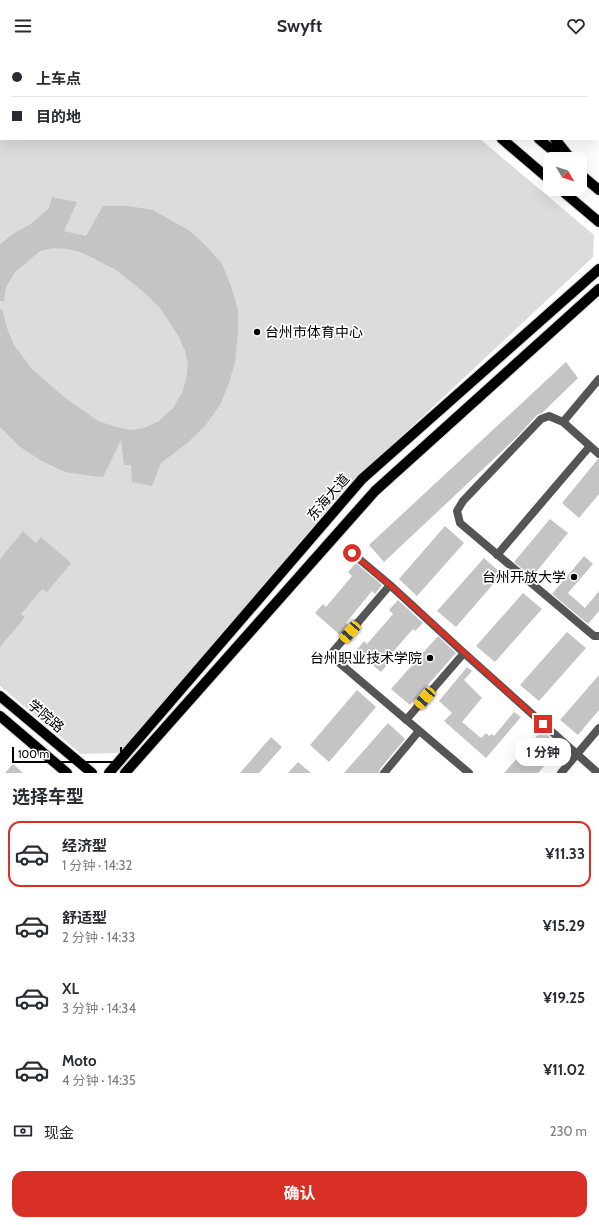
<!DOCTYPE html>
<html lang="zh">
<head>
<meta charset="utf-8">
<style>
  body { margin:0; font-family:Cabin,"Noto Sans SC",sans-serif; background:#f7f7f7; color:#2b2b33; height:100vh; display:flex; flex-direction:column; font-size:15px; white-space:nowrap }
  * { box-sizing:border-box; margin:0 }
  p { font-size:13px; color:#7c7c81 }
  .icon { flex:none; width:22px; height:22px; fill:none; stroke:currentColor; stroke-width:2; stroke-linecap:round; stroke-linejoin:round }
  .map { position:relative; height:721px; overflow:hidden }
  .panel { display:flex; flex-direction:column; background:#fff; flex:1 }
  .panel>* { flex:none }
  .guide { position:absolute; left:0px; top:0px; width:599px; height:88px; box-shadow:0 4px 16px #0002; display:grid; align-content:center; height:88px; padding:0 12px; background:#fff }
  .needle { width:26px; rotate:129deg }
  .buttons { position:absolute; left:543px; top:100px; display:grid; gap:8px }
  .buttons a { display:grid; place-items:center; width:44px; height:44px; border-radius:8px; background:#fff; box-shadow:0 4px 16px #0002; font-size:20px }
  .scale { position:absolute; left:12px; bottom:10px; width:110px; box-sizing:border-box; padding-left:4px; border:2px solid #000; border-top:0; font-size:11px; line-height:14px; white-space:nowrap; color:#000; -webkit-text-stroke:3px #fff; paint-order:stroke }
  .end { position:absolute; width:18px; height:18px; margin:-9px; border:5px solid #d93025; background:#fff; box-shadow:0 0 0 2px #fff }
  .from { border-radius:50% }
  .bubble { position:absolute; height:28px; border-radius:12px; background:#fff; box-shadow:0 4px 16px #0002; font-size:13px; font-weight:700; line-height:28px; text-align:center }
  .car { position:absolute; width:12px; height:24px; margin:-12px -6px; border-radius:5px; box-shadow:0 0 3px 1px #0007; background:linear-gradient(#f5c518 24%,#345 0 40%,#f5c518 0 76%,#345 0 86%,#f5c518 0) }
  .guide b { display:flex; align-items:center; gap:14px; height:38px; font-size:15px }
  .guide b+b { border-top:1px solid #e1e1e2 }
  .guide i { width:10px; height:10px; background:#2b2b33 }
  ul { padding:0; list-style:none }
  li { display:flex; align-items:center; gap:12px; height:66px; margin:0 8px 6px; padding:0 4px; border:2px solid transparent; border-radius:12px }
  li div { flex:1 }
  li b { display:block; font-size:15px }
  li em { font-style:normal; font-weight:700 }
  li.active { border-color:#d93025 }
  li>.icon { width:36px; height:36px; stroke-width:1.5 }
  h2 { padding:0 12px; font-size:18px; line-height:48px }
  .pay { display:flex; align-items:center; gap:10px; height:44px; padding:0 12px; font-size:15px }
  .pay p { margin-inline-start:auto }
  .cta { display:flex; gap:8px; margin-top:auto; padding:8px 12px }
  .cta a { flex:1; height:46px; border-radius:12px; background:#d93025; color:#fff; font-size:16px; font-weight:700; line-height:46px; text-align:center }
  header { display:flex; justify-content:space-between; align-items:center; height:52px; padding:0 12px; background:#fff; font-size:18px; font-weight:700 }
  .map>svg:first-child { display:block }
  .green { fill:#dcdcdc }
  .building { fill:#c4c4c4 }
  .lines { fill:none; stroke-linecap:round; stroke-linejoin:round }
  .major-casing { stroke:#dbdbdb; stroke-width:12 }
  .minor { stroke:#555; stroke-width:8 }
  .major { stroke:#000; stroke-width:10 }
  .route { stroke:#d93025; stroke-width:5 }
  .poi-dot { fill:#000; stroke:#fff; stroke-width:1.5 }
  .labels { text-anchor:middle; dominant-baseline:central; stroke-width:3.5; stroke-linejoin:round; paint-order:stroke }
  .poi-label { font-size:14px; fill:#000; stroke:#fff; text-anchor:end }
  .street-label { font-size:14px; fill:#000; stroke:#fff }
</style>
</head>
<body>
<header><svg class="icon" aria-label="menu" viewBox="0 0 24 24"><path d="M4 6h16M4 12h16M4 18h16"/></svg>Swyft<svg class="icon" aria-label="heart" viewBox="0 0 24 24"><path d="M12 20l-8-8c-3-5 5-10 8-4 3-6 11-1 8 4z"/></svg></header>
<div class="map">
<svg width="599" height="721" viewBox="0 0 599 721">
  <rect width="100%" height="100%" fill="#fff"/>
  <path class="green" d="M0,0H376L378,1H1V87H480L594,183L593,205L345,437L120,701L81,702L0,634Z
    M504,0H599V86L598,1Z"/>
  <path class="building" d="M52,145L77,150L64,179L86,184L103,154H128L153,158L190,179L207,195L222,212L231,234L238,257V281L235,310L229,331L220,353L205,374L186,392L161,411L152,434L132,430L131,413H124L121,388L103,425L85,423L65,420L42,409L20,395L0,375V258L2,257L8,279L14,293L32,317L64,345L98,369L113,374L130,378L144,376L159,369L173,356L182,341L186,327L188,313L185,299L179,285L160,256L145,241L116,218L83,201L68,197L53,196L40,199L15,220L6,235L4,249H0V192L16,180L31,172L49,156Z
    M566,310L578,326L542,361L537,363L516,386L384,510L369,493Z
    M598,407H599V442L579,466L562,451Z
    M550,467L568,481L532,525L514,510Z
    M445,474L464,491L417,544L399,527Z
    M23,479L36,491L41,485L71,511L47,540L42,537L21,562L25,565L0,595V507Z
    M584,504L593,512L568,541L585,556L599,539V559L588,572L552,542Z
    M484,506L502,522L456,575L437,559Z
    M356,511L382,533L375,542L372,539L346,571L348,573L340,583L315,561L323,552L326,555L352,524L348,520Z
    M523,541L542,557L495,610L476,594Z
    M398,548L423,571L415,579L413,577L386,608L389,610L381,620L356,599L364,589L367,592L393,562L389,558Z
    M567,580L586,596L539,649L520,633Z
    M438,584L456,601L410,653L391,637Z
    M467,615L472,619L464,628L482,646L462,670L481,686L486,681L489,684L492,682L494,684L514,660L521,665L486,706L444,669L452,661L439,649Z
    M599,623V658L578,683L560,668Z
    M357,638L376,655L329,710L310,693Z
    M388,671L405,687L380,717L379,721H344Z
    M542,678L561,695L538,721H504Z
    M271,685L282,695L259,721H240Z
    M298,710L311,721H288Z
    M13,712L23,721H5Z"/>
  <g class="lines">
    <defs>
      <path id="major" d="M381,0L382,1
        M399,0L401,1
        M437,0L438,1
        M454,0L455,1
        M502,87L550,128
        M539,87L563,107
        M555,87L571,107
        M580,122L599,138
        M560,137L599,170
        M0,644L92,721
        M0,664L67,721
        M109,721L362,427L599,217
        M125,721L375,439L599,237"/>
    </defs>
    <use href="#major" class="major-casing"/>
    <path class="minor" d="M563,370L599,327
      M599,402L563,370L549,364L541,367L463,449L457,459L460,471L594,584H599
      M352,501L390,533L464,601L598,721
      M497,503L590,394
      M390,533L330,603L469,721
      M406,668L464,601
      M384,721L419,679
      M561,721L599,676"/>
    <use href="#major" class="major"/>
  </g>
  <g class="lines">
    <path class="route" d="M352,501L390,533L543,672"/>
  </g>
  <g class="poi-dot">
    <circle cx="257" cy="280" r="4"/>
    <circle cx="574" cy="525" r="4"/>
    <circle cx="430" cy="606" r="4"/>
  </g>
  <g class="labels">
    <g class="poi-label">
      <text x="265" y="280" text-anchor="start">台州市体育中心</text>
      <text x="566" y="525">台州开放大学</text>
      <text x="422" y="606">台州职业技术学院</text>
    </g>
    <g class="street-label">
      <text transform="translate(328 445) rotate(-49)">东海大道</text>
      <text transform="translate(46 664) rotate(40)">学院路</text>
    </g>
  </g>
</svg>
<div class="buttons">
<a><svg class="needle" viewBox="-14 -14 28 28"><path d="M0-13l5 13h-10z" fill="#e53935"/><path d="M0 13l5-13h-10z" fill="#7c7c81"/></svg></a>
</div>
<div class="scale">100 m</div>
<i class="end from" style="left:352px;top:501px"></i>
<i class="end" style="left:543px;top:672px"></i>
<div class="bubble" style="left:515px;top:686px;width:56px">1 分钟</div>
<i class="car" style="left:350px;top:580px;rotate:221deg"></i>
<i class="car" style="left:425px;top:646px;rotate:221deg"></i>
<div class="guide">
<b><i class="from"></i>上车点</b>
<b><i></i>目的地</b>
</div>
</div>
<section class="panel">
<h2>选择车型</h2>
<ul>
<li class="active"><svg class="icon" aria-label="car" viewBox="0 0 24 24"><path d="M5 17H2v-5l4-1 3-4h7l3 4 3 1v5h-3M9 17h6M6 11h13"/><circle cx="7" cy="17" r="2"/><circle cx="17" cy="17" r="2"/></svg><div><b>经济型</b><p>1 分钟 · 14:32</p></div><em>¥11.33</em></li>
<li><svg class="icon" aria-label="car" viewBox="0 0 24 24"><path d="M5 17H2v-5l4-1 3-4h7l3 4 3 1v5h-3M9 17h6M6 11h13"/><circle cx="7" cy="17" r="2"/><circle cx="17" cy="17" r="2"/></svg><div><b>舒适型</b><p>2 分钟 · 14:33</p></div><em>¥15.29</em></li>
<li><svg class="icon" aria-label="car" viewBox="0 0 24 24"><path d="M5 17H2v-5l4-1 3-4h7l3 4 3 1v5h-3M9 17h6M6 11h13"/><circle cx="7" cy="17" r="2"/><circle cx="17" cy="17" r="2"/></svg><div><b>XL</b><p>3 分钟 · 14:34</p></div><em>¥19.25</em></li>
<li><svg class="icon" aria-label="car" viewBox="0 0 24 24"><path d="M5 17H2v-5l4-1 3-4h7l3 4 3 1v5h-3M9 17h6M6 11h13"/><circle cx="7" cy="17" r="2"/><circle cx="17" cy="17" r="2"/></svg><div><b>Moto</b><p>4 分钟 · 14:35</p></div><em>¥11.02</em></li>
</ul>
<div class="pay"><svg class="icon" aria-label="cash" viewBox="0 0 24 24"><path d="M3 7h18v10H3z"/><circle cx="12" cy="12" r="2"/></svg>现金<p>230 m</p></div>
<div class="cta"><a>确认</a></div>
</section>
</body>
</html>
